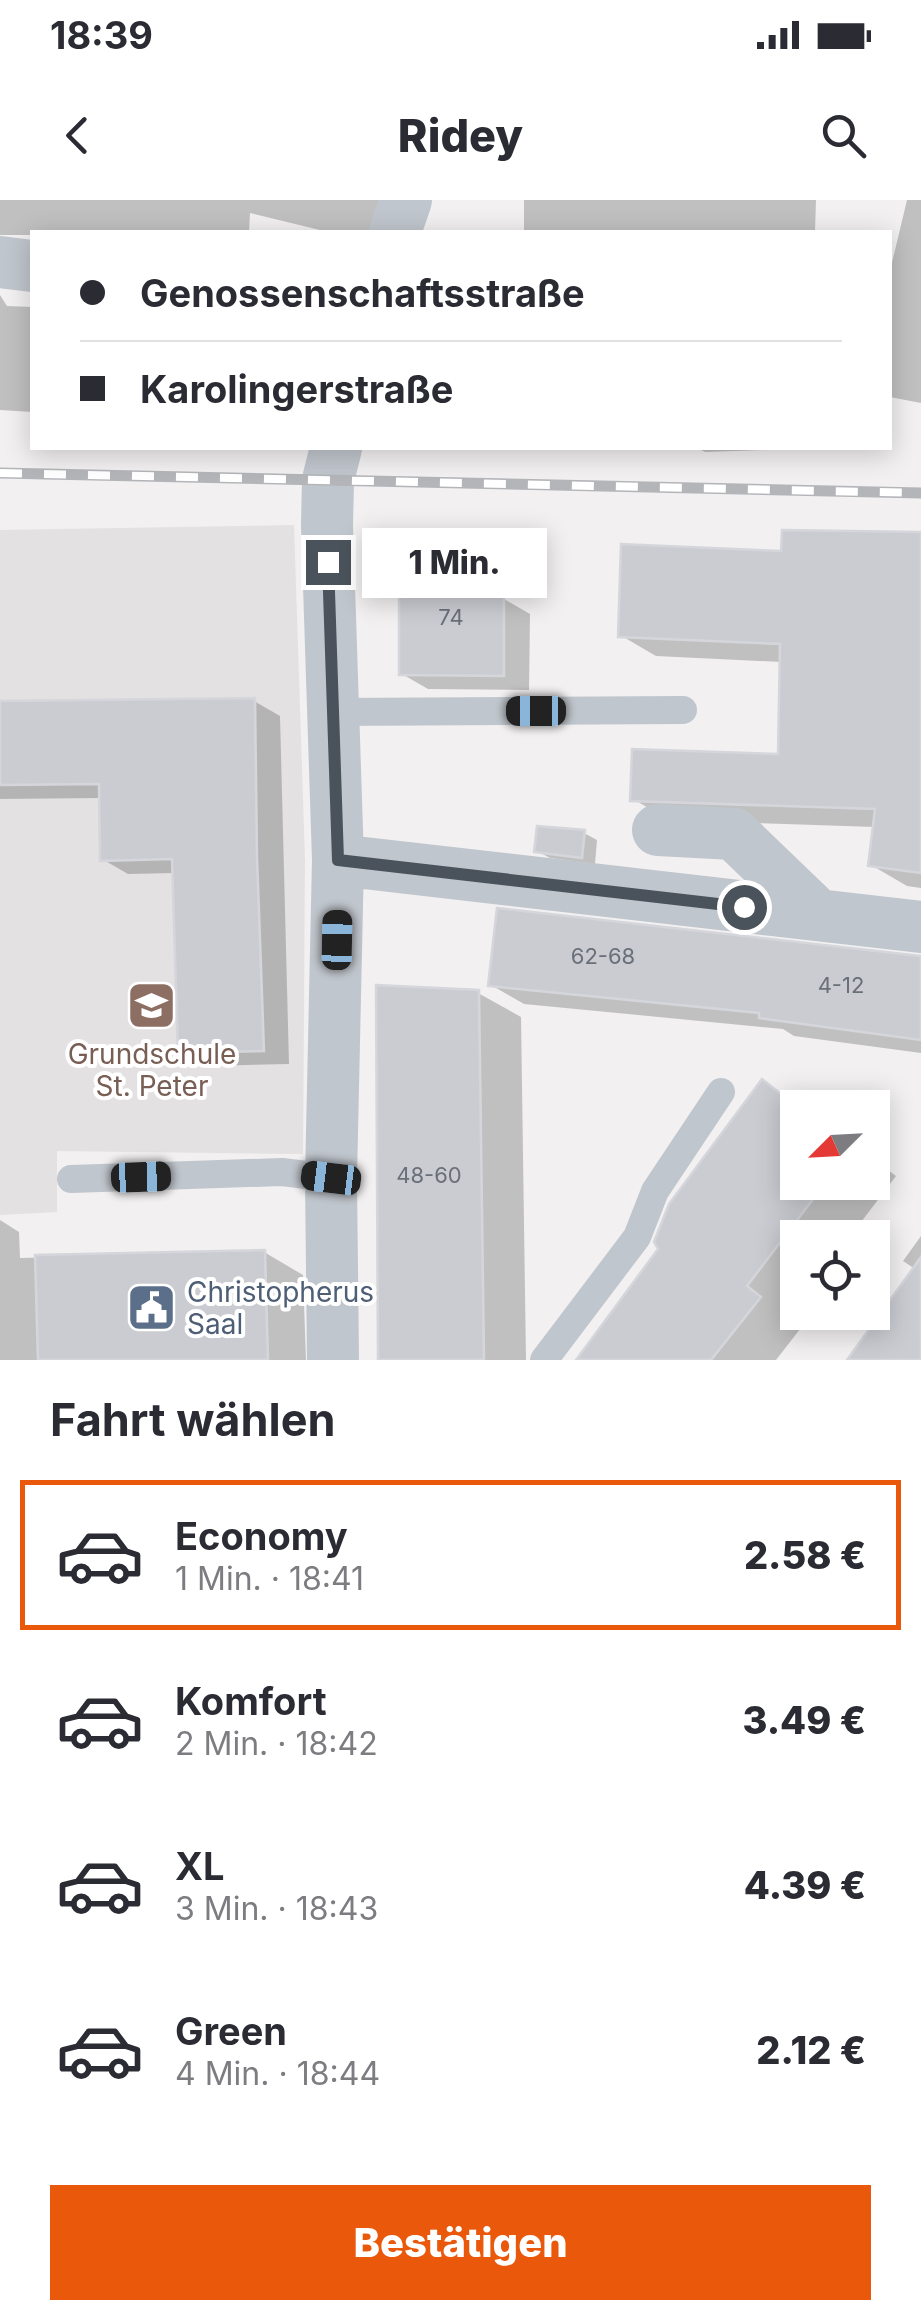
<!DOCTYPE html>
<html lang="de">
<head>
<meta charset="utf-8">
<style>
  body { margin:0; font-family:Inter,sans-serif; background:#f2f2f3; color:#2b2b33; height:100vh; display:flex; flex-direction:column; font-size:38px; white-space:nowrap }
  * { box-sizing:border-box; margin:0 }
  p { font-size:32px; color:#7c7c81 }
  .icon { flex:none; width:55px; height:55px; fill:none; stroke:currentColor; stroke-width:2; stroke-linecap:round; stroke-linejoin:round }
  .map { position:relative; height:1160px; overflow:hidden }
  .sheet { display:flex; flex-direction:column; background:#fff; flex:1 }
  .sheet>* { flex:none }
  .top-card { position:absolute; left:30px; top:30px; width:862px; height:220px; border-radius:0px; box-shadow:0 5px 25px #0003; display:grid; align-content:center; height:220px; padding:0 50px; background:#fff }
  .needle { width:65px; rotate:246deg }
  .tools { position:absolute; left:780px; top:890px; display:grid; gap:20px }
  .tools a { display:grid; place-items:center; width:110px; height:110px; border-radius:0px; background:#fff; box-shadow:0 5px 25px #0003; font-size:50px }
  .end { position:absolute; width:45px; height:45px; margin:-22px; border:12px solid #4a525b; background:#fff; box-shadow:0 0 0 5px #fff }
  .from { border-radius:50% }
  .bubble { position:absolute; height:70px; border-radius:0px; background:#fff; box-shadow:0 5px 25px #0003; font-size:32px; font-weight:800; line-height:70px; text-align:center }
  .car { position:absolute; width:30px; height:60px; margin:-30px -15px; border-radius:12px; box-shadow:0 0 8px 2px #0007; background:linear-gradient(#222 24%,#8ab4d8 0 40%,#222 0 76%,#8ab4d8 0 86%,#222 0) }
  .top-card b { display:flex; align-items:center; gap:35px; height:95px; font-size:38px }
  .top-card b+b { border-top:2px solid #e1e1e2 }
  .top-card i { width:25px; height:25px; background:#2b2b33 }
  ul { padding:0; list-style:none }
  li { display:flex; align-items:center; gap:30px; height:150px; margin:0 20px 15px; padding:0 30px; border:5px solid transparent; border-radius:0px }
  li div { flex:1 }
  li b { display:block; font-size:38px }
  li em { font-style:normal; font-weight:800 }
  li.active { border-color:#ea580c }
  li>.icon { width:90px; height:90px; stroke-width:1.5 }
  h2 { padding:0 50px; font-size:45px; line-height:120px }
  .action { display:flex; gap:20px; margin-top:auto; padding:20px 50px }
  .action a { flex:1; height:115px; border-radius:0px; background:#ea580c; color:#fff; font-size:40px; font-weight:800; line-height:115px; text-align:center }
  .status { display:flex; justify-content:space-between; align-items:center; height:70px; padding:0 50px; background:#fff; direction:ltr }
  .status svg { height:28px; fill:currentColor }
  header { display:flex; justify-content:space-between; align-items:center; height:130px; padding:0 50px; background:#fff; font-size:45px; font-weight:800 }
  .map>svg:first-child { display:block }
  .education { fill:#e3e1e1 }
  .shadow { fill:#0003 }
  .building { fill:#cbccd2; stroke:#d5d6db; stroke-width:2.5 }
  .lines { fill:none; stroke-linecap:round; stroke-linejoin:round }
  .lane { stroke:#c0c6cd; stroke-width:28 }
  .street { stroke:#c0c6cd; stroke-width:52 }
  .rail-casing { stroke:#b3b5b9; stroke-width:11 }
  .rail { stroke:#fff; stroke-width:8; stroke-dasharray:22; stroke-linecap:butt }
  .route { stroke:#4a525b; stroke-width:12 }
  .labels { text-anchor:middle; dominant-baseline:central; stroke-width:8; stroke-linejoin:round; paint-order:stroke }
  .number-label { font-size:22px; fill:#6a7079 }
  .education-label { font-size:28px; fill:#785e54; stroke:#fff }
  .service-label { font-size:28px; fill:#4e5e75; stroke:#fff; text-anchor:start }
</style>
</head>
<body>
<div class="status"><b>18:39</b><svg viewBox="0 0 49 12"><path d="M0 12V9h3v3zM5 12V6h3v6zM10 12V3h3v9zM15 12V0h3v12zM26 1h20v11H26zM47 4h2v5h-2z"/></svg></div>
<header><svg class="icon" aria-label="back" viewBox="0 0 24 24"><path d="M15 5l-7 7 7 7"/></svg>Ridey<svg class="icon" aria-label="search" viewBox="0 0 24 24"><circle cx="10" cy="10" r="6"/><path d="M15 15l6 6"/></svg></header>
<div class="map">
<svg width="921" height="1160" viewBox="0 0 921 1160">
  <rect width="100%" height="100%" fill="#f2f0f0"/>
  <path class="education" d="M294,325L305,660L303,954L57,951V1012L0,1015V330Z"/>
  <path class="shadow" d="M0,0H404L370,32H328L250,13L249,32H32V35H0Z
    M524,0H816L815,32H524Z
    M907,0H921V203L890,197V71Z
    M0,95L7,106L32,107V212L0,210Z
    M697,248H798V249L705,252Z
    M921,335V688L907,686L871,665L875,627L669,620L633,599L781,557L782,462L656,456L620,435L784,353Z
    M504,399L530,414L529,490L428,489L402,474Z
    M254,501L280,516L289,864L206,866L181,851L175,673L128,674L102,659L101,598L0,599V504Z
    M584,633L597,640L595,664L550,658L537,651Z
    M921,759V853L794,836L783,829L524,804L491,785Z
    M478,793L521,817L526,1160H380Z
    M762,883L805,908H798V982H872V958L896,976L849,1038H798V1105L790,1114L804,1124L776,1160H579L662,1049Z
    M0,1020L19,1032L20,1058L264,1052L303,1075L306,1160H0Z
    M921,1036V1160H850L915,1069L903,1061Z"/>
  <path class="building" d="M782,330L921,332V673L868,666L875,609L630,601L632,549L778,554L780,444L618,437L621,344L781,351Z
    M399,396H504V476L399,475Z
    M255,498L257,657L264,851L178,853L172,659L100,661L99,584L0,585V501Z
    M537,626L585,630L582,658L534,652Z
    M497,708L921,756V840L759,818V813L488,786Z
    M376,785L479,790L484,1160H378Z
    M762,879L799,908L798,982H826L747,1086L761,1097L711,1160H576L658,1049L654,1042L669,1004Z
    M265,1050L268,1160H38L35,1055Z
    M921,1057V1160H847Z"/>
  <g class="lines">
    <path class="lane" d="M333,512L683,510
      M71,979L282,972L331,978
      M544,1160L637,1037L655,991L721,892"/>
    <path class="street" d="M395,32L406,0
      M0,62L32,66
      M658,630L734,634L818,715
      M338,660L921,727
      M333,1160L331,978L338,660L327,325L328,280L336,248"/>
    <defs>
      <path id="rail" d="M0,273L921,293"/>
    </defs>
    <use href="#rail" class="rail-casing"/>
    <use href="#rail" class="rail"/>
  </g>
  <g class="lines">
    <path class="route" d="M328,362L338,660L744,707"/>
  </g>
  <defs>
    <symbol id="school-square" viewBox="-11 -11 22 22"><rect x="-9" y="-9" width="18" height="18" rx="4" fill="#8d6e63" stroke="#fff"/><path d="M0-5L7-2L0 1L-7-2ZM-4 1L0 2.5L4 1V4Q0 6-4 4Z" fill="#fff"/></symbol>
    <symbol id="civic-square" viewBox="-11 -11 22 22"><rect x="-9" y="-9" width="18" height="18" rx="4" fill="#5c6f8a" stroke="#fff"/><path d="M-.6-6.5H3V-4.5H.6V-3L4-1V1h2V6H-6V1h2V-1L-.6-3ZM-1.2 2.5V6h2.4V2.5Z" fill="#fff"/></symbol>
  </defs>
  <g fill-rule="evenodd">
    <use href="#school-square" x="124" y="778" width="55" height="55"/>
    <use href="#civic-square" x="124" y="1080" width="55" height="55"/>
  </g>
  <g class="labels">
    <g class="number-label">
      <text x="451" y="417">74</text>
      <text x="603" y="756">62-68</text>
      <text x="841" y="785">4-12</text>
      <text x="429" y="975">48-60</text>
    </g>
    <g class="education-label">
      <text x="152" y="854">Grundschule<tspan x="152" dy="32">St. Peter</tspan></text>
    </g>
    <g class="service-label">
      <text x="187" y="1092">Christopherus<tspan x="187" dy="32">Saal</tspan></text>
    </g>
  </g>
</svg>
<div class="tools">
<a><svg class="needle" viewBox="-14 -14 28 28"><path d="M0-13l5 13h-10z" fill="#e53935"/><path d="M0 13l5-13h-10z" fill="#7c7c81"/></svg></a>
<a><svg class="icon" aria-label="locate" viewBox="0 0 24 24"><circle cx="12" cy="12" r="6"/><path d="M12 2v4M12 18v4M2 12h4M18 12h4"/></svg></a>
</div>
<i class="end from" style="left:744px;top:707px"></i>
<i class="end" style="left:328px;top:362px"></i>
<div class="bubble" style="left:362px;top:328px;width:185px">1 Min.</div>
<i class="car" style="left:536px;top:511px;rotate:270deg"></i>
<i class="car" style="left:337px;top:740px;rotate:1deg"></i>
<i class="car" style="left:141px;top:977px;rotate:88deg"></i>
<i class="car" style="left:331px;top:978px;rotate:277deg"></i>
<div class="top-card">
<b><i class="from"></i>Genossenschaftsstraße</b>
<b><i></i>Karolingerstraße</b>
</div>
</div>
<section class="sheet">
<h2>Fahrt wählen</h2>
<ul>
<li class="active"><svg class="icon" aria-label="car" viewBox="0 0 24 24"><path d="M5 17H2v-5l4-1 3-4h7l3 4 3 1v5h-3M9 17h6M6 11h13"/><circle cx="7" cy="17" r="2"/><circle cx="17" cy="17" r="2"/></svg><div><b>Economy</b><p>1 Min. · 18:41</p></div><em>2.58 €</em></li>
<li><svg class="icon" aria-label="car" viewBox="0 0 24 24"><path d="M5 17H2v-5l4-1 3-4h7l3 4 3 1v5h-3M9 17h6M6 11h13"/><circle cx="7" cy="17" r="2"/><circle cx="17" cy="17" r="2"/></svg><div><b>Komfort</b><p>2 Min. · 18:42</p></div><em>3.49 €</em></li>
<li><svg class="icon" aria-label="car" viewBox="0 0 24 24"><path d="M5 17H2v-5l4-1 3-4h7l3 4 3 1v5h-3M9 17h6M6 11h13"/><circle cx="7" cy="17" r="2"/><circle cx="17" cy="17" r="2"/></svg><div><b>XL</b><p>3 Min. · 18:43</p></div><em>4.39 €</em></li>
<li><svg class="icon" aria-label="car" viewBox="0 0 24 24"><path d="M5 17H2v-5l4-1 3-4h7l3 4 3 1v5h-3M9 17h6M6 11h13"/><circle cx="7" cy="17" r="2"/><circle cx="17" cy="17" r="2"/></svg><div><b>Green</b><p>4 Min. · 18:44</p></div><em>2.12 €</em></li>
</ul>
<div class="action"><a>Bestätigen</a></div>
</section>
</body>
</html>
